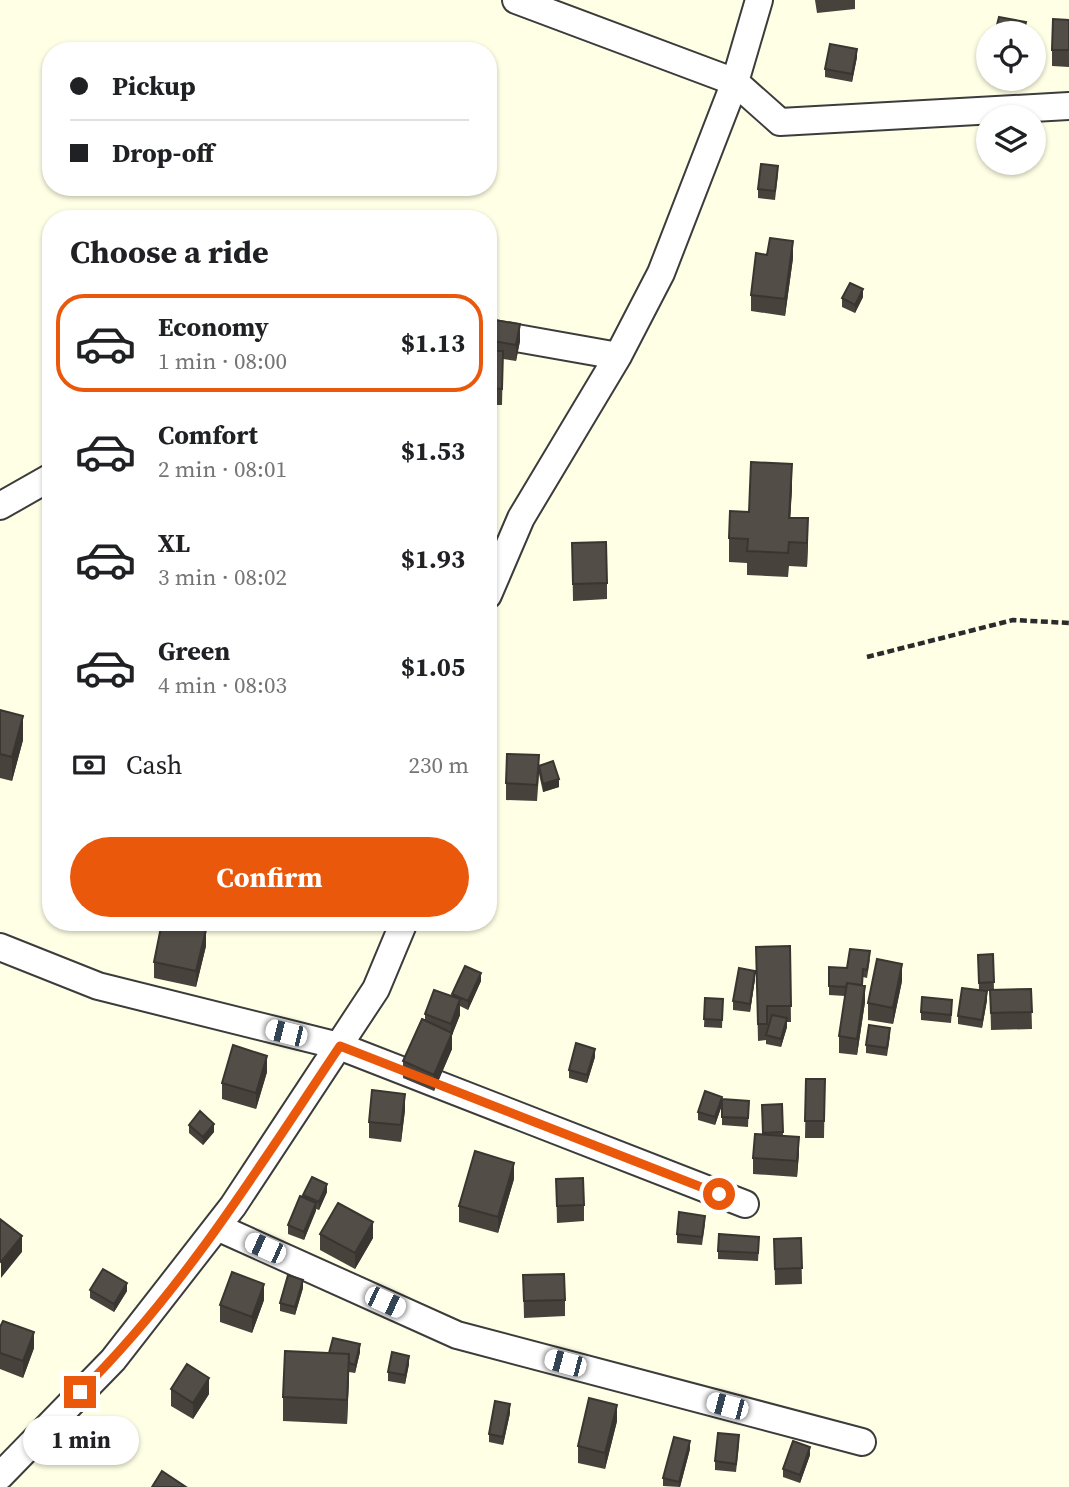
<!DOCTYPE html>
<html lang="en">
<head>
<meta charset="utf-8">
<style>
  body { margin:0; font-family:"Source Serif 4",serif; background:#f2f2f2; color:#202124; height:100vh; display:flex; flex-direction:column; font-size:26px; white-space:nowrap }
  * { box-sizing:border-box; margin:0 }
  p { font-size:23px; color:#757577 }
  .icon { flex:none; width:38px; height:38px; fill:none; stroke:currentColor; stroke-width:2; stroke-linecap:round; stroke-linejoin:round }
  .map { position:relative; flex:1; overflow:hidden }
  .side { position:absolute; left:42px; top:210px; width:455px; height:721px; display:flex; flex-direction:column; background:#fff; border-radius:28px; box-shadow:0 2px 5px #0004 }
  .side>* { flex:none }
  .hud { position:absolute; left:42px; top:42px; width:455px; height:154px; border-radius:28px; box-shadow:0 2px 5px #0004; display:grid; align-content:center; height:154px; padding:0 28px; background:#fff }
  .tools { position:absolute; left:976px; top:21px; display:grid; gap:14px }
  .tools a { display:grid; place-items:center; width:70px; height:70px; border-radius:50%; background:#fff; box-shadow:0 2px 5px #0004; font-size:35px }
  .end { position:absolute; width:32px; height:32px; margin:-16px; border:9px solid #ea580c; background:#fff; box-shadow:0 0 0 4px #fff }
  .from { border-radius:50% }
  .bubble { position:absolute; height:49px; border-radius:24px; background:#fff; box-shadow:0 2px 5px #0004; font-size:23px; font-weight:700; line-height:49px; text-align:center }
  .car { position:absolute; width:21px; height:42px; margin:-21px -10px; border-radius:9px; box-shadow:0 0 5px 2px #0007; background:linear-gradient(#fff 24%,#345 0 40%,#fff 0 76%,#345 0 86%,#fff 0) }
  .hud b { display:flex; align-items:center; gap:24px; height:66px; font-size:26px }
  .hud b+b { border-top:2px solid #e0e0e0 }
  .hud i { width:18px; height:18px; background:#202124 }
  ul { padding:0; list-style:none }
  li { display:flex; align-items:center; gap:21px; height:98px; margin:0 14px 10px; padding:0 14px; border:4px solid transparent; border-radius:28px }
  li div { flex:1 }
  li b { display:block; font-size:26px }
  li em { font-style:normal; font-weight:700 }
  li.current { border-color:#ea580c }
  li>.icon { width:63px; height:63px; stroke-width:1.5 }
  h2 { padding:0 28px; font-size:32px; line-height:84px }
  .pay { display:flex; align-items:center; gap:18px; height:77px; padding:0 28px; font-size:26px }
  .pay p { margin-inline-start:auto }
  .cta { display:flex; gap:14px; margin-top:auto; padding:14px 28px }
  .cta a { flex:1; height:80px; border-radius:42px; background:#ea580c; color:#fff; font-size:28px; font-weight:700; line-height:80px; text-align:center }
  .map>svg:first-child { display:block }
  .lines { fill:none; stroke-linecap:round; stroke-linejoin:round }
  .minor-casing { stroke:#3c3c3c; stroke-width:30 }
  .path { stroke:#2b2b2b; stroke-width:4.5; stroke-dasharray:7 3.5; stroke-linecap:butt }
  .minor { stroke:#fff; stroke-width:26 }
  .wall { fill:#47423c }
  .shaded-wall { fill:#393631 }
  .building { fill:#524d46; stroke:#393631; stroke-width:2 }
  .route { stroke:#ea580c; stroke-width:9 }
</style>
</head>
<body>
<div class="map">
<svg width="1069" height="1487" viewBox="0 0 1069 1487">
  <rect width="100%" height="100%" fill="#ffffe6"/>
  <g class="lines">
    <defs>
      <path id="minor" d="M516,0L735,82L780,122L1069,106
        M488,333L618,356
        M0,506L51,477
        M488,595L521,518L618,356L661,273L735,82L759,0
        M0,947L98,986L339,1046L745,1204
        M217,1227L457,1335L862,1442
        M0,1476L113,1360L233,1206L376,989L404,922"/>
    </defs>
    <use href="#minor" class="minor-casing"/>
    <path class="path" d="M867,657L1013,620L1069,623"/>
    <use href="#minor" class="minor"/>
  </g>
  <path class="wall" d="M815,0H855V9L817,13Z
    M1069,20V67L1052,66V50Z
    M857,57L852,82L825,77V69Z
    M778,174L775,200L758,198V189Z
    M793,258L785,316L751,311V295Z
    M863,297L855,313L842,307V298Z
    M488,319L520,341L516,361L503,359L502,405H488Z
    M792,488L790,518L808,542L807,567L789,566L788,577L747,575V563L729,562V538L749,512Z
    M572,543L607,583V599L573,601Z
    M0,710L23,740L12,781L0,778Z
    M539,766L559,787L543,792L539,774L537,801L506,800V783Z
    M206,946L196,987L154,978V962Z
    M790,946L791,1022H787V1027L781,1047L766,1044V1040L758,1041L756,947Z
    M993,954L994,990L1031,989L1032,1029L991,1030L990,991H984L987,1000L982,1028L958,1024V1016L979,990L978,955Z
    M870,959L867,978L863,977L862,985L865,1002L857,1055L839,1053V1036L845,996L829,995V967L847,968Z
    M755,979L750,1012L733,1010V1001Z
    M481,981L468,1010L460,1006V1015L452,1035V1049L434,1091L403,1078V1061L425,1021V1014L452,996V994Z
    M902,981L893,1024L868,1020V1003Z
    M705,998L723,999L722,1028L704,1027Z
    M952,1009L951,1023L921,1020V1012Z
    M890,1036L887,1056L866,1053V1045Z
    M595,1057L587,1083L569,1078V1070Z
    M267,1072L256,1109L222,1099V1083Z
    M806,1079H825L824,1138H805Z
    M722,1099L749,1101L748,1127L722,1125Z
    M782,1104L783,1136L799,1153L797,1177L753,1174V1158L763,1134L762,1105Z
    M722,1105L715,1125L698,1120V1112Z
    M405,1110L401,1142L369,1138V1122Z
    M189,1125L214,1132L203,1145L189,1133Z
    M514,1179L498,1233L459,1222V1206Z
    M556,1179L584,1205V1221L557,1223Z
    M327,1192L319,1210L316,1209L304,1240L288,1234V1225L303,1197V1195Z
    M705,1224L702,1245L677,1243V1234Z
    M320,1234L373,1238L355,1269L320,1250Z
    M801,1238L802,1284L775,1285L774,1239Z
    M759,1245L758,1261L718,1259V1251Z
    M523,1275L565,1300V1316L524,1318Z
    M303,1288L295,1315L280,1311V1303Z
    M90,1290L127,1291L114,1312L90,1298Z
    M264,1300L252,1333L220,1322V1305Z
    M0,1327L34,1348L23,1378L0,1369Z
    M360,1352L355,1373L349,1372L347,1424L283,1421V1397L329,1353Z
    M409,1364L405,1384L388,1381V1372Z
    M171,1389L209,1394L193,1419L171,1406Z
    M510,1413L503,1445L489,1442V1434Z
    M617,1421L605,1469L578,1463V1446Z
    M739,1444L736,1472L715,1470V1461Z
    M690,1449L680,1487L663,1486V1478Z
    M810,1455L800,1483L783,1477V1469Z"/>
  <path class="shaded-wall" d="M857,49V57L852,82V74Z
    M793,241V258L785,316V299Z
    M863,289V297L855,313V305Z
    M520,324V341L516,361V345Z
    M792,464V488L789,542V518Z
    M808,518V542L807,567V543Z
    M23,716V740L12,781V757Z
    M559,779V787L543,792V784Z
    M206,930V946L196,987V971Z
    M902,964V981L893,1024V1008Z
    M755,971V979L750,1012V1004Z
    M481,973V981L468,1010V1001Z
    M865,986V1002L857,1055V1039Z
    M987,991V1000L982,1028V1020Z
    M460,999V1015L452,1035V1049L434,1091V1075L451,1036V1024Z
    M787,1018V1027L781,1047V1039Z
    M595,1049V1057L587,1083V1075Z
    M267,1056V1072L256,1109V1093Z
    M405,1094V1110L401,1142V1125Z
    M722,1097V1105L715,1125V1117Z
    M214,1124V1132L203,1145V1137Z
    M799,1137V1153L797,1177V1161Z
    M514,1163V1179L498,1233V1217Z
    M327,1184V1192L319,1210V1202Z
    M316,1203V1211L304,1240V1232Z
    M373,1222V1238L355,1269V1253Z
    M22,1236V1252L1,1278V1262Z
    M303,1280V1288L295,1315V1307Z
    M127,1283V1291L114,1312V1304Z
    M264,1284V1300L252,1333V1317Z
    M34,1332V1348L23,1378V1361Z
    M360,1344V1352L355,1373V1365Z
    M349,1354V1378L347,1424V1400Z
    M409,1356V1364L405,1384V1375Z
    M209,1378V1394L193,1419V1403Z
    M510,1404V1413L503,1445V1437Z
    M617,1405V1421L605,1469V1453Z
    M690,1441V1449L680,1487H679V1482Z
    M810,1447V1455L800,1483V1475Z"/>
  <path class="building" d="M999,17L1026,22L1023,33H995Z
    M1053,19L1069,20V50H1052Z
    M830,44L857,49L852,74L825,69Z
    M761,164L778,166L775,191L758,189Z
    M770,238L793,241L785,299L751,295L756,253L767,255Z
    M850,283L863,289L855,305L842,298Z
    M488,319L520,324L516,345L488,340Z
    M488,351H503L502,389L488,388Z
    M751,462L792,464L789,518H808L807,543L789,542L788,553L747,551L748,539L729,538L730,511L749,512Z
    M606,542L607,583L573,584L572,543Z
    M0,710L23,716L12,757L0,754Z
    M507,754L539,755L537,785L506,783Z
    M553,761L559,779L543,784L539,766Z
    M162,922H173L206,930L196,971L154,962Z
    M790,946L791,1006H767V1024H758L756,947Z
    M850,949L870,951L867,970L863,969L862,985L847,983L846,987L829,986V967L847,968Z
    M993,954L994,982L979,983L978,955Z
    M877,959L902,964L893,1008L868,1003Z
    M465,966L481,973L468,1001L452,994Z
    M739,968L755,971L750,1004L733,1001Z
    M847,983L865,986L857,1039L839,1036Z
    M962,988L987,991L982,1020L958,1016Z
    M1031,989L1032,1012L991,1013L990,990Z
    M434,990L460,999L451,1024L425,1014Z
    M922,997L952,1000L951,1015L921,1012Z
    M705,998L723,999L722,1020L704,1019Z
    M772,1015L787,1018L781,1039L766,1035Z
    M422,1019L452,1033L434,1075L403,1061Z
    M869,1025L890,1028L887,1048L866,1045Z
    M576,1043L595,1049L587,1075L569,1070Z
    M233,1045L267,1056L256,1093L222,1083Z
    M806,1079H825L824,1121H805Z
    M372,1090L405,1094L401,1125L369,1122Z
    M705,1091L722,1097L715,1117L698,1112Z
    M722,1099L749,1101L748,1118L722,1117Z
    M782,1104L783,1132L763,1133L762,1105Z
    M200,1111L214,1124L203,1137L189,1125Z
    M755,1134L799,1137L797,1161L753,1158Z
    M475,1151L514,1163L498,1217L459,1206Z
    M312,1177L327,1184L319,1202L303,1195Z
    M583,1178L584,1205L557,1206L556,1179Z
    M300,1196L316,1203L304,1232L288,1225Z
    M338,1203L373,1222L355,1253L320,1234Z
    M679,1212L705,1216L702,1237L677,1234Z
    M0,1219L22,1236L1,1262L0,1261Z
    M719,1234L759,1237L758,1253L718,1251Z
    M801,1238L802,1268L775,1269L774,1239Z
    M103,1269L127,1283L114,1304L90,1290Z
    M232,1272L264,1284L252,1317L220,1305Z
    M564,1274L565,1300L524,1301L523,1275Z
    M288,1275L303,1280L295,1307L280,1303Z
    M3,1321L34,1332L23,1361L0,1353V1327Z
    M333,1338L360,1344L355,1365L349,1363V1354L329,1353Z
    M285,1351L349,1354L347,1400L283,1397Z
    M392,1352L409,1356L405,1375L388,1372Z
    M187,1364L209,1378L193,1403L171,1389Z
    M589,1398L617,1405L605,1453L578,1446Z
    M495,1401L510,1404L503,1437L489,1434Z
    M718,1433L739,1435L736,1464L715,1461Z
    M674,1437L690,1441L679,1482L663,1478Z
    M793,1441L810,1447L800,1475L783,1469Z
    M162,1471L186,1487H152Z"/>
  <g class="lines">
    <path class="route" d="M80,1392C183,1291 260,1165 340,1046L719,1194"/>
  </g>
</svg>
<div class="tools">
<a><svg class="icon" aria-label="locate" viewBox="0 0 24 24"><circle cx="12" cy="12" r="6"/><path d="M12 2v4M12 18v4M2 12h4M18 12h4"/></svg></a>
<a><svg class="icon" aria-label="layers" viewBox="0 0 24 24"><path d="M12 4l9 5-9 5-9-5zM3 14l9 5 9-5"/></svg></a>
</div>
<i class="end from" style="left:719px;top:1194px"></i>
<i class="end" style="left:80px;top:1392px"></i>
<div class="bubble" style="left:23px;top:1416px;width:116px">1 min</div>
<i class="car" style="left:286px;top:1033px;rotate:284deg"></i>
<i class="car" style="left:265px;top:1248px;rotate:294deg"></i>
<i class="car" style="left:385px;top:1302px;rotate:115deg"></i>
<i class="car" style="left:565px;top:1363px;rotate:285deg"></i>
<i class="car" style="left:727px;top:1406px;rotate:285deg"></i>
<div class="hud">
<b><i class="from"></i>Pickup</b>
<b><i></i>Drop-off</b>
</div>
<section class="side">
<h2>Choose a ride</h2>
<ul>
<li class="current"><svg class="icon" aria-label="car" viewBox="0 0 24 24"><path d="M5 17H2v-5l4-1 3-4h7l3 4 3 1v5h-3M9 17h6M6 11h13"/><circle cx="7" cy="17" r="2"/><circle cx="17" cy="17" r="2"/></svg><div><b>Economy</b><p>1 min · 08:00</p></div><em>$1.13</em></li>
<li><svg class="icon" aria-label="car" viewBox="0 0 24 24"><path d="M5 17H2v-5l4-1 3-4h7l3 4 3 1v5h-3M9 17h6M6 11h13"/><circle cx="7" cy="17" r="2"/><circle cx="17" cy="17" r="2"/></svg><div><b>Comfort</b><p>2 min · 08:01</p></div><em>$1.53</em></li>
<li><svg class="icon" aria-label="car" viewBox="0 0 24 24"><path d="M5 17H2v-5l4-1 3-4h7l3 4 3 1v5h-3M9 17h6M6 11h13"/><circle cx="7" cy="17" r="2"/><circle cx="17" cy="17" r="2"/></svg><div><b>XL</b><p>3 min · 08:02</p></div><em>$1.93</em></li>
<li><svg class="icon" aria-label="car" viewBox="0 0 24 24"><path d="M5 17H2v-5l4-1 3-4h7l3 4 3 1v5h-3M9 17h6M6 11h13"/><circle cx="7" cy="17" r="2"/><circle cx="17" cy="17" r="2"/></svg><div><b>Green</b><p>4 min · 08:03</p></div><em>$1.05</em></li>
</ul>
<div class="pay"><svg class="icon" aria-label="cash" viewBox="0 0 24 24"><path d="M3 7h18v10H3z"/><circle cx="12" cy="12" r="2"/></svg>Cash<p>230 m</p></div>
<div class="cta"><a>Confirm</a></div>
</section>
</div>
</body>
</html>
